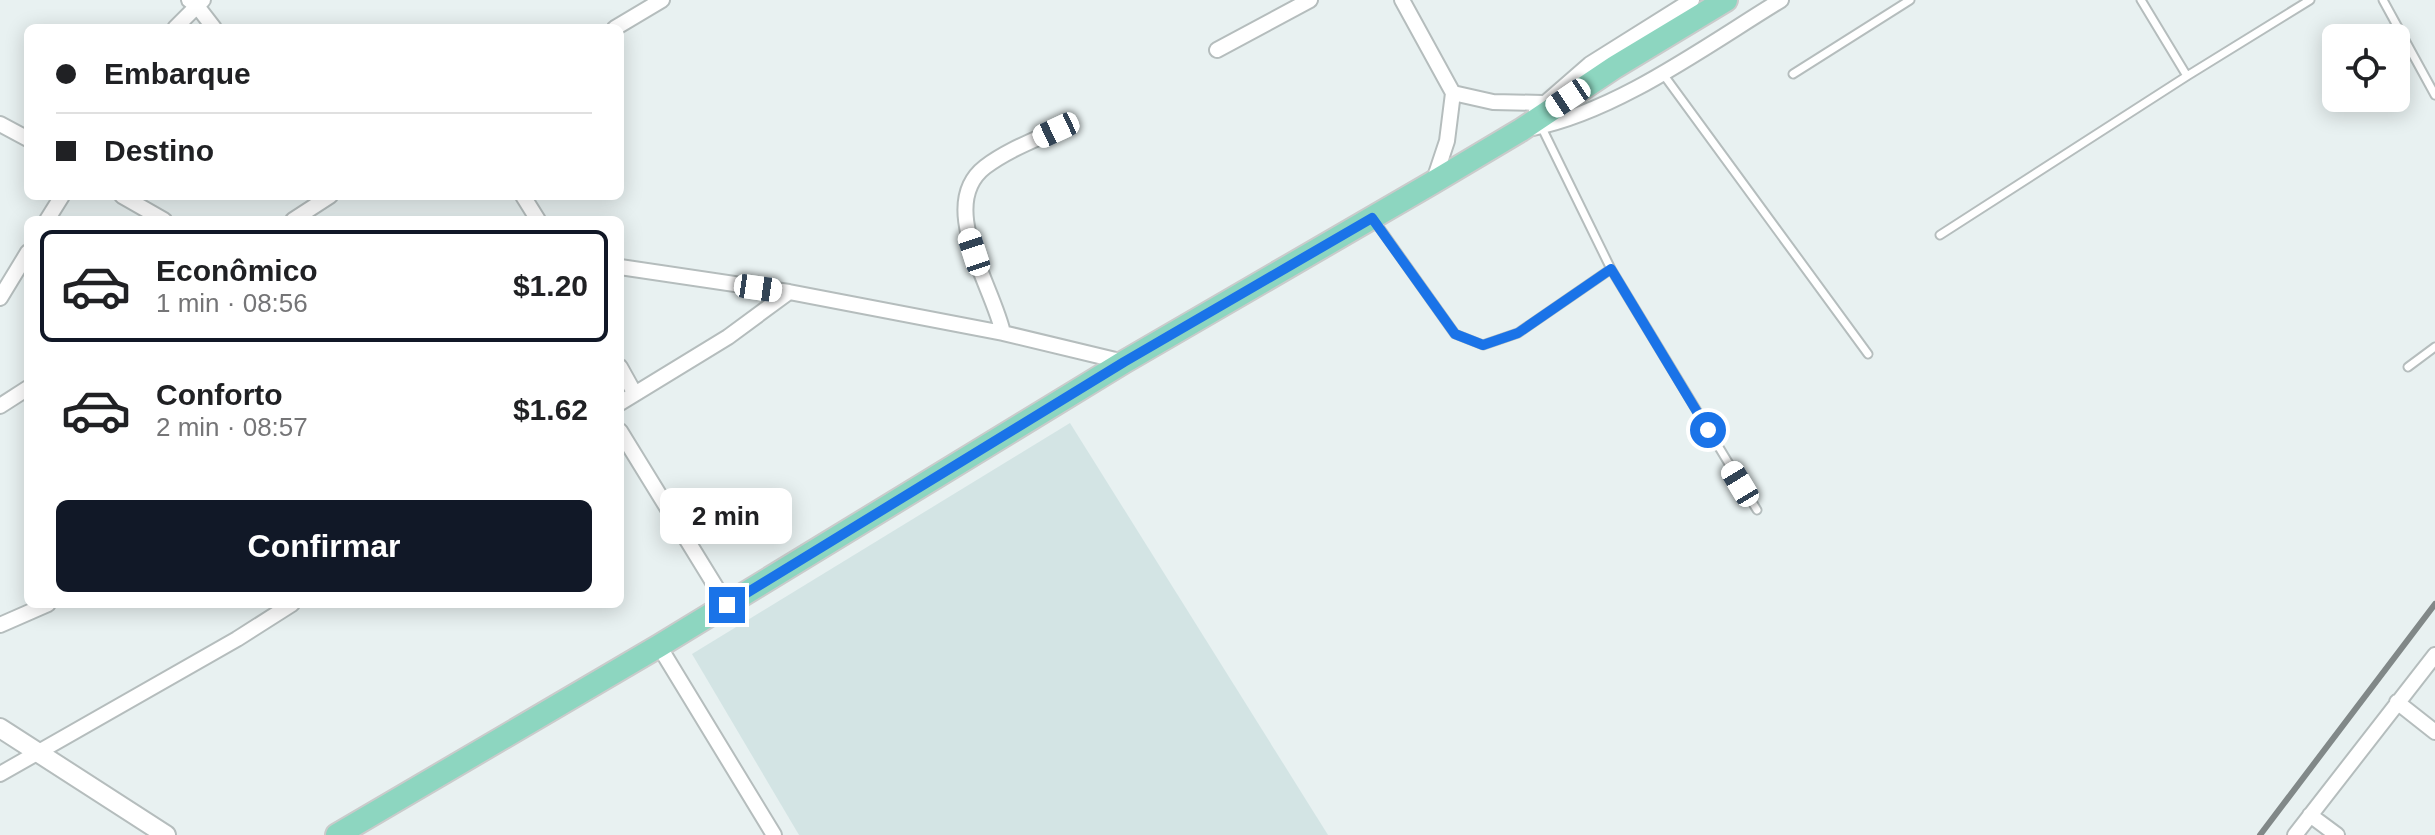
<!DOCTYPE html>
<html lang="pt">
<head>
<meta charset="utf-8">
<style>
  body { margin:0; font-family:Helvetica,sans-serif; background:#f2f2f2; color:#202124; height:100vh; display:flex; flex-direction:column; font-size:30px; white-space:nowrap }
  * { box-sizing:border-box; margin:0 }
  p { font-size:26px; color:#757577 }
  .icon { flex:none; width:44px; height:44px; fill:none; stroke:currentColor; stroke-width:2; stroke-linecap:round; stroke-linejoin:round }
  .map { position:relative; flex:1; overflow:hidden }
  .panel { position:absolute; left:24px; top:216px; width:600px; height:392px; display:flex; flex-direction:column; background:#fff; border-radius:12px; box-shadow:0 4px 20px #0003 }
  .panel>* { flex:none }
  .top-card { position:absolute; left:24px; top:24px; width:600px; height:176px; border-radius:12px; box-shadow:0 4px 20px #0003; display:grid; align-content:center; height:176px; padding:0 32px; background:#fff }
  .controls { position:absolute; left:2322px; top:24px; display:grid; gap:16px }
  .controls a { display:grid; place-items:center; width:88px; height:88px; border-radius:12px; background:#fff; box-shadow:0 4px 20px #0003; font-size:40px }
  .end { position:absolute; width:36px; height:36px; margin:-18px; border:10px solid #1a73e8; background:#fff; box-shadow:0 0 0 4px #fff }
  .from { border-radius:50% }
  .bubble { position:absolute; height:56px; border-radius:12px; background:#fff; box-shadow:0 4px 20px #0003; font-size:26px; font-weight:800; line-height:56px; text-align:center }
  .car { position:absolute; width:24px; height:48px; margin:-24px -12px; border-radius:10px; box-shadow:0 0 6px 2px #0007; background:linear-gradient(#fff 24%,#345 0 40%,#fff 0 76%,#345 0 86%,#fff 0) }
  .top-card b { display:flex; align-items:center; gap:28px; height:76px; font-size:30px }
  .top-card b+b { border-top:2px solid #e0e0e0 }
  .top-card i { width:20px; height:20px; background:#202124 }
  ul { padding:14px 0 0; list-style:none }
  li { display:flex; align-items:center; gap:24px; height:112px; margin:0 16px 12px; padding:0 16px; border:4px solid transparent; border-radius:12px }
  li div { flex:1 }
  li b { display:block; font-size:30px }
  li em { font-style:normal; font-weight:800 }
  li.selected { border-color:#111827 }
  li>.icon { width:72px; height:72px; stroke-width:1.5 }
  .action { display:flex; gap:16px; margin-top:auto; padding:16px 32px }
  .action a { flex:1; height:92px; border-radius:12px; background:#111827; color:#fff; font-size:32px; font-weight:800; line-height:92px; text-align:center }
  .map>svg:first-child { display:block }
  .built { fill:#d3e4e4 }
  .lines { fill:none; stroke-linecap:round; stroke-linejoin:round }
  .service-casing { stroke:#b5bdbd; stroke-width:11 }
  .minor-casing { stroke:#b5bdbd; stroke-width:18 }
  .tertiary-casing { stroke:#b5bdbd; stroke-width:22 }
  .primary-casing { stroke:#cacbcb; stroke-width:26 }
  .service { stroke:#fff; stroke-width:7 }
  .minor { stroke:#fff; stroke-width:14 }
  .tertiary { stroke:#fff; stroke-width:18 }
  .primary { stroke:#8dd6c0; stroke-width:22 }
  .rail { stroke:#818888; stroke-width:6 }
  .route { stroke:#1a73e8; stroke-width:10 }
</style>
</head>
<body>
<div class="map">
<svg width="2435" height="835" viewBox="0 0 2435 835">
  <rect width="100%" height="100%" fill="#e8f1f1"/>
  <path class="built" d="M1070,423L1328,835H799L692,654Z"/>
  <g class="lines">
    <defs>
      <path id="service" d="M2141,0L2187,76
        M2383,0L2435,95
        M1663,74L1868,354
        M1793,74L1910,0
        M1541,126L1611,269L1757,510
        M1374,220L1455,334L1483,345L1518,333L1611,269
        M1940,235L2187,76L2310,0
        M2408,367L2435,347"/>
      <path id="minor" d="M189,0L197,6L214,28
        M1402,0L1453,93L1447,141L1433,183
        M175,28L203,0
        M615,28L662,0
        M1217,50L1310,0
        M1453,93L1493,102L1543,103
        M1536,111L1590,64L1692,0
        M0,124L28,139
        M1533,128C1618,111 1707,45 1781,0
        M122,196L164,220
        M523,196L538,220
        M47,220L62,196
        M293,220L330,196
        M620,267L789,292
        M0,298L28,252
        M1003,333C993,286 936,205 985,167C1006,151 1032,141 1056,130
        M620,367L635,394
        M620,403L728,337L789,292L1003,333L1124,362
        M0,406L28,388
        M620,431L727,605
        M0,625L48,604
        M659,646L774,835
        M2397,702L2435,732
        M0,774L237,639L292,604
        M2310,815L2337,835
        M2295,835L2435,655"/>
      <path id="tertiary" d="M0,728L166,835"/>
      <path id="primary" d="M337,835L659,646L1124,362L1432,183L1521,130L1615,67L1726,0"/>
    </defs>
    <use href="#service" class="service-casing"/>
    <use href="#minor" class="minor-casing"/>
    <use href="#tertiary" class="tertiary-casing"/>
    <use href="#primary" class="primary-casing"/>
    <use href="#service" class="service"/>
    <use href="#minor" class="minor"/>
    <use href="#tertiary" class="tertiary"/>
    <use href="#primary" class="primary"/>
    <path class="rail" d="M2260,835L2435,604"/>
  </g>
  <g class="lines">
    <path class="route" d="M727,605L1124,362L1372,218L1455,334L1483,345L1518,333L1611,269L1708,430"/>
  </g>
</svg>
<div class="controls">
<a><svg class="icon" aria-label="locate" viewBox="0 0 24 24"><circle cx="12" cy="12" r="6"/><path d="M12 2v4M12 18v4M2 12h4M18 12h4"/></svg></a>
</div>
<i class="end from" style="left:1708px;top:430px"></i>
<i class="end" style="left:727px;top:605px"></i>
<div class="bubble" style="left:660px;top:488px;width:132px">2 min</div>
<i class="car" style="left:1568px;top:98px;rotate:236deg"></i>
<i class="car" style="left:1056px;top:130px;rotate:245deg"></i>
<i class="car" style="left:974px;top:252px;rotate:342deg"></i>
<i class="car" style="left:758px;top:288px;rotate:98deg"></i>
<i class="car" style="left:1740px;top:484px;rotate:329deg"></i>
<div class="top-card">
<b><i class="from"></i>Embarque</b>
<b><i></i>Destino</b>
</div>
<section class="panel">
<ul>
<li class="selected"><svg class="icon" aria-label="car" viewBox="0 0 24 24"><path d="M5 17H2v-5l4-1 3-4h7l3 4 3 1v5h-3M9 17h6M6 11h13"/><circle cx="7" cy="17" r="2"/><circle cx="17" cy="17" r="2"/></svg><div><b>Econômico</b><p>1 min · 08:56</p></div><em>$1.20</em></li>
<li><svg class="icon" aria-label="car" viewBox="0 0 24 24"><path d="M5 17H2v-5l4-1 3-4h7l3 4 3 1v5h-3M9 17h6M6 11h13"/><circle cx="7" cy="17" r="2"/><circle cx="17" cy="17" r="2"/></svg><div><b>Conforto</b><p>2 min · 08:57</p></div><em>$1.62</em></li>
</ul>
<div class="action"><a>Confirmar</a></div>
</section>
</div>
</body>
</html>
